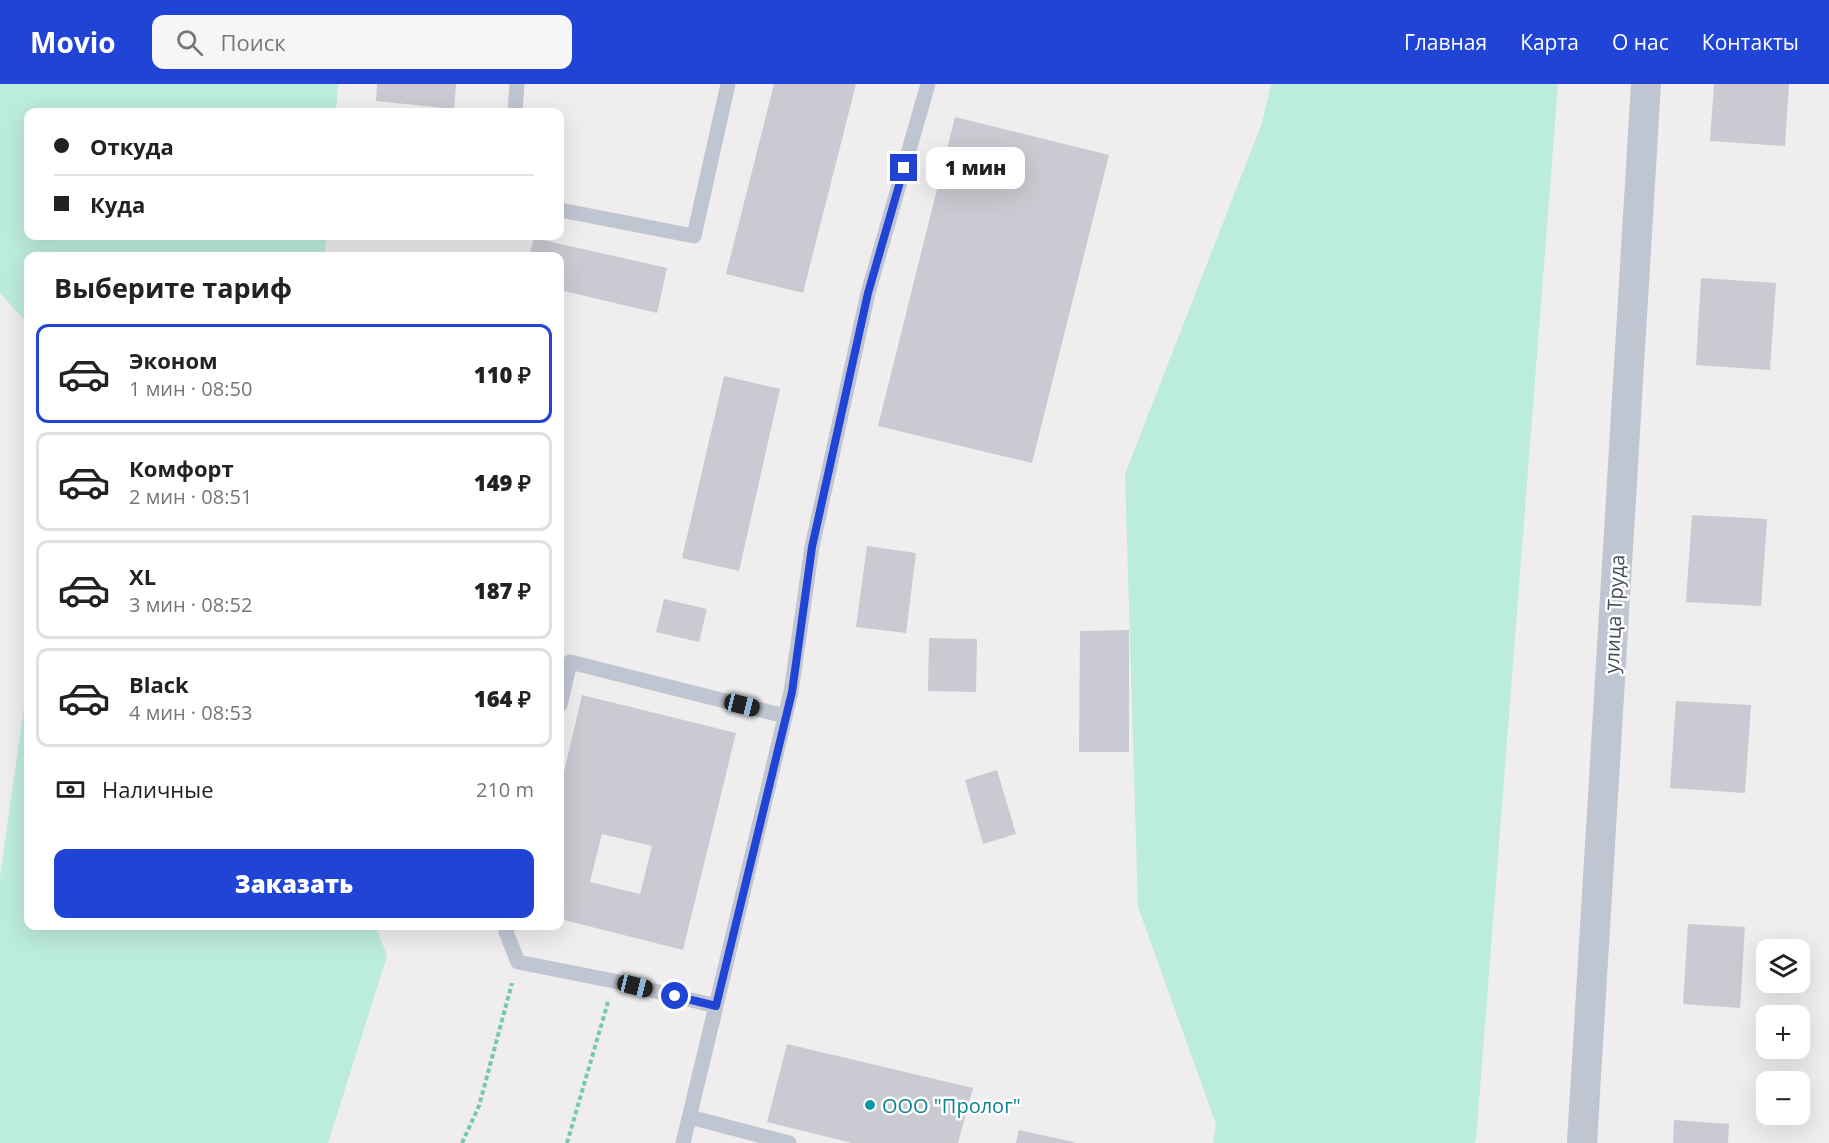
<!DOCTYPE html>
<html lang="ru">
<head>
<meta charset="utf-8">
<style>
  body { margin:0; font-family:"Open Sans",sans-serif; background:#f6f6f6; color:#222; height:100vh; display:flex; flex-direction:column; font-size:22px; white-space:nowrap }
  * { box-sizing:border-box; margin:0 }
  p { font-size:20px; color:#767676 }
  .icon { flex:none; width:33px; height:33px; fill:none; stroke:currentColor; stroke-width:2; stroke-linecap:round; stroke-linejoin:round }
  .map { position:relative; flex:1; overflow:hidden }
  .sheet { position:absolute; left:24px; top:168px; width:540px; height:678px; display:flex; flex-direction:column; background:#fff; border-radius:12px; box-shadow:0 6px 24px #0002 }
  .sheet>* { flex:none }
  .hud { position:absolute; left:24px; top:24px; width:540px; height:132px; border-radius:12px; box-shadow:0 6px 24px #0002; display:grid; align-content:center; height:132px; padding:0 30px; background:#fff }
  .fabs { position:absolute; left:1756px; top:855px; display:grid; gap:12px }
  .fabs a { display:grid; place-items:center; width:54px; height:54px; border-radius:12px; background:#fff; box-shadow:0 6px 24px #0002; font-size:30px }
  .end { position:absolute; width:27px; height:27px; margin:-14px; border:8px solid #2044d6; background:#fff; box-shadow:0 0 0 3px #fff }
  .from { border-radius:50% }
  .bubble { position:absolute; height:42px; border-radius:12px; background:#fff; box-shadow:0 6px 24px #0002; font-size:20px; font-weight:800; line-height:42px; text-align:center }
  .car { position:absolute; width:18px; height:36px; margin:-18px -9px; border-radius:8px; box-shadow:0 0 4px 2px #0007; background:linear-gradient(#222 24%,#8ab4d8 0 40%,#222 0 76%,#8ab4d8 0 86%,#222 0) }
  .hud b { display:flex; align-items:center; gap:21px; height:57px; font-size:22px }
  .hud b+b { border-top:2px solid #e0e0e0 }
  .hud i { width:15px; height:15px; background:#222 }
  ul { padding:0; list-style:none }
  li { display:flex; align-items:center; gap:18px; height:99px; margin:0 12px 9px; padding:0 18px; border:3px solid #e0e0e0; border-radius:12px }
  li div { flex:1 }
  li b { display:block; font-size:22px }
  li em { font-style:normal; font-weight:800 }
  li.active { border-color:#2044d6 }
  li>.icon { width:54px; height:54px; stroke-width:1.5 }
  h2 { padding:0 30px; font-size:27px; line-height:72px }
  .pay { display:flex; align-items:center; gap:15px; height:66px; padding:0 30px; font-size:22px }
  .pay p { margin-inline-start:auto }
  .button { display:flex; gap:12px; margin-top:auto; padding:12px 30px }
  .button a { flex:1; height:69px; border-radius:12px; background:#2044d6; color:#fff; font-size:24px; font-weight:800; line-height:69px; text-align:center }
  header { display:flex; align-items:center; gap:36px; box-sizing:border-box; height:84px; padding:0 30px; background:#2044d6; color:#fff }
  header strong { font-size:28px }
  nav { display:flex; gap:33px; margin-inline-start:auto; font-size:21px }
  .search { width:420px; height:54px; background:#f6f6f6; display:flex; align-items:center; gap:15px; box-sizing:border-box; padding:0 21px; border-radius:12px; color:#767676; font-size:22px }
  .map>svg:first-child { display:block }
  .green { fill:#bcecda }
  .building { fill:#cacad2; fill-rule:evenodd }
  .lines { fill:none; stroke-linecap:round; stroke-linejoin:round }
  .path { stroke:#75c8b3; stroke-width:4; stroke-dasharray:4.5 3; stroke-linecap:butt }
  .lane { stroke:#c0c5d2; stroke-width:15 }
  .street { stroke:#c0c5d2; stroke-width:30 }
  .route { stroke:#2044d6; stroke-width:8 }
  .culture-dot { fill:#0f9aa8; stroke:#fff; stroke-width:2 }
  .labels { text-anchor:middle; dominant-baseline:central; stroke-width:5; stroke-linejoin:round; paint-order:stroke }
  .street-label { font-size:20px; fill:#464b59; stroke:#fff }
  .culture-label { font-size:20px; fill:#0d838f; stroke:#fff; text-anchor:start }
</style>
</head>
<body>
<header>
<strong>Movio</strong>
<div class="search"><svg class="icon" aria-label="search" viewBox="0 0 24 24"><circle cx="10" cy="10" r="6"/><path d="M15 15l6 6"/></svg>Поиск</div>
<nav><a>Главная</a><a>Карта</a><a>О нас</a><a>Контакты</a></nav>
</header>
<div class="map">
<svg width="1829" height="1059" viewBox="0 0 1829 1059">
  <rect width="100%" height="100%" fill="#efeded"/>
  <path class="green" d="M0,0H338L336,28H28V152H326L325,172H28V240L0,209Z
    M1271,0H1558L1476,1056L1474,1059H1213L1216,1040L1138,823L1125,390L1262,39Z
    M28,594V842H376L387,872L328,1059H0V793Z"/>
  <path class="building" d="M377,0H456L454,25L376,17Z
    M774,0H856L803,209L726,190Z
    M1714,0H1789L1785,62L1710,57Z
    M955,33L1109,71L1032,379L878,342Z
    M534,154L667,184L657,229L560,206V172H529Z
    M1701,194L1776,199L1770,286L1696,281Z
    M724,292L780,305L739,487L682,474Z
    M1692,431L1767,435L1761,522L1686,518Z
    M867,462L916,469L906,549L856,543Z
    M664,515L707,525L699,558L656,548Z
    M1129,546V668H1079L1080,547Z
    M929,554L977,555L976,608L928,607Z
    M582,611L736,649L683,866L560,835V705ZM602,750L652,762L640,810L590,798Z
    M1676,617L1751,621L1745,709L1670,704Z
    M997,686L1016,750L983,760L965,696Z
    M1688,840L1745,843L1740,924L1683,920Z
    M787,960L973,1004L958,1059H852L767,1038Z
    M1674,1036L1729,1040L1728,1059H1673Z
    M1019,1046L1074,1058V1059H1016Z"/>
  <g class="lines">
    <path class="path" d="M462,1059L479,1022L512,899
      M567,1059L608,918"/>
    <path class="lane" d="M515,28L517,0
      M560,126L694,152L728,0
      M560,621L570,578L785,632
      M508,842L506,848L518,878L614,897L716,922L683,1059
      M716,922L791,608L812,463L868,209L928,0
      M690,1033L789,1059"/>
    <path class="street" d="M1582,1059L1646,0"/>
  </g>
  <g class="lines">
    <path class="route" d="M675,912L716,922L792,608L812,463L868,209L904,84"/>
  </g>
  <circle class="culture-dot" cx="870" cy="1021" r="6"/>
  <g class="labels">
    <g class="street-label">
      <text transform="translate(1614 530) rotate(-87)">улица Труда</text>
    </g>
    <g class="culture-label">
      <text x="882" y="1021">ООО "Пролог"</text>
    </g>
  </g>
</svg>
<div class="fabs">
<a><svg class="icon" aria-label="layers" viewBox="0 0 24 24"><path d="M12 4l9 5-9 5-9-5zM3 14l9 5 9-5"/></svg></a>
<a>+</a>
<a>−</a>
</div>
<i class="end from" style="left:675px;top:912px"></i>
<i class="end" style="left:904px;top:84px"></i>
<div class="bubble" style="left:926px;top:63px;width:99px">1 мин</div>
<i class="car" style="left:742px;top:621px;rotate:104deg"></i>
<i class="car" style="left:635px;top:902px;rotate:104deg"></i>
<div class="hud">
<b><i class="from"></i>Откуда</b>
<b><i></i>Куда</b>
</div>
<section class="sheet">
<h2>Выберите тариф</h2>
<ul>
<li class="active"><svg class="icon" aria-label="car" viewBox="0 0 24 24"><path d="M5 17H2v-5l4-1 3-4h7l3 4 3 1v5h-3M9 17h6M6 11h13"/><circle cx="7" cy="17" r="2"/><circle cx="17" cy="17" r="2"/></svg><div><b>Эконом</b><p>1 мин · 08:50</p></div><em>110 ₽</em></li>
<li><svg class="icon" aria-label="car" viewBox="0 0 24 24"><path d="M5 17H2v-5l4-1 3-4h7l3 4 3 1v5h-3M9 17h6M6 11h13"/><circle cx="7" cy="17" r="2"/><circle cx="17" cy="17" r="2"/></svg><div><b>Комфорт</b><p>2 мин · 08:51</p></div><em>149 ₽</em></li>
<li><svg class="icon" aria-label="car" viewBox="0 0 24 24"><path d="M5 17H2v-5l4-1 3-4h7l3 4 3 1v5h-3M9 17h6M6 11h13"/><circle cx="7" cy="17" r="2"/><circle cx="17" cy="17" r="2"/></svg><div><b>XL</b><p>3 мин · 08:52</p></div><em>187 ₽</em></li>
<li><svg class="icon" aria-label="car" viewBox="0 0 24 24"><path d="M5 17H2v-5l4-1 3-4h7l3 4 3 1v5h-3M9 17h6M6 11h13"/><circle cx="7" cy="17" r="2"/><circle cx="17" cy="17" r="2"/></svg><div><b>Black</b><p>4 мин · 08:53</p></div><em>164 ₽</em></li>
</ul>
<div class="pay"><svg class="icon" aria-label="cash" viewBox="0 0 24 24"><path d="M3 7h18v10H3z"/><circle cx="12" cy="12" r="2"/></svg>Наличные<p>210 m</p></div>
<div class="button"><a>Заказать</a></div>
</section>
</div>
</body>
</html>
